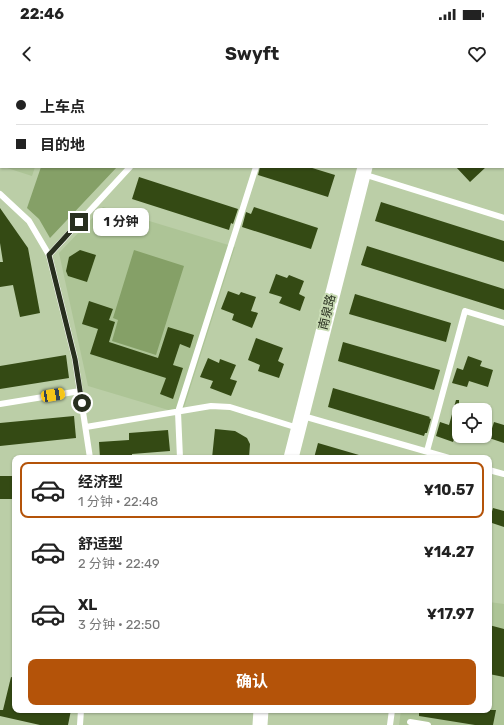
<!DOCTYPE html>
<html lang="zh">
<head>
<meta charset="utf-8">
<style>
  body { margin:0; font-family:Rubik,"Noto Sans SC",sans-serif; background:#f2f2f2; color:#222; height:100vh; display:flex; flex-direction:column; font-size:15px; white-space:nowrap }
  * { box-sizing:border-box; margin:0 }
  p { font-size:13px; color:#767676 }
  .icon { flex:none; width:22px; height:22px; fill:none; stroke:currentColor; stroke-width:2; stroke-linecap:round; stroke-linejoin:round }
  .map { position:relative; flex:1; overflow:hidden }
  .drawer { position:absolute; left:12px; top:375px; width:480px; height:258px; display:flex; flex-direction:column; background:#fff; border-radius:8px; box-shadow:0 1px 3px #0004 }
  .drawer>* { flex:none }
  .banner { position:absolute; left:0px; top:0px; width:504px; height:88px; box-shadow:0 1px 3px #0004; display:grid; align-content:center; height:88px; padding:0 16px; background:#fff }
  .controls { position:absolute; left:452px; top:323px; display:grid; gap:8px }
  .controls a { display:grid; place-items:center; width:40px; height:40px; border-radius:8px; background:#fff; box-shadow:0 1px 3px #0004; font-size:20px }
  .end { position:absolute; width:18px; height:18px; margin:-9px; border:5px solid #282f1f; background:#fff; box-shadow:0 0 0 2px #fff }
  .from { border-radius:50% }
  .bubble { position:absolute; height:28px; border-radius:8px; background:#fff; box-shadow:0 1px 3px #0004; font-size:13px; font-weight:700; line-height:28px; text-align:center }
  .car { position:absolute; width:12px; height:24px; margin:-12px -6px; border-radius:5px; box-shadow:0 0 3px 1px #0007; background:linear-gradient(#f5c518 24%,#345 0 40%,#f5c518 0 76%,#345 0 86%,#f5c518 0) }
  .banner b { display:flex; align-items:center; gap:14px; height:38px; font-size:15px }
  .banner b+b { border-top:1px solid #e0e0e0 }
  .banner i { width:10px; height:10px; background:#222 }
  ul { padding:7px 0 0; list-style:none }
  li { display:flex; align-items:center; gap:12px; height:56px; margin:0 8px 6px; padding:0 8px; border:2px solid transparent; border-radius:8px }
  li div { flex:1 }
  li b { display:block; font-size:15px }
  li em { font-style:normal; font-weight:700 }
  li.on { border-color:#b45309 }
  li>.icon { width:36px; height:36px; stroke-width:1.5 }
  .cta { display:flex; gap:8px; margin-top:auto; padding:8px 16px }
  .cta a { flex:1; height:46px; border-radius:8px; background:#b45309; color:#fff; font-size:16px; font-weight:700; line-height:46px; text-align:center }
  .status { display:flex; justify-content:space-between; align-items:center; height:28px; padding:0 20px; background:#fff; direction:ltr }
  .status svg { height:11px; fill:currentColor }
  header { display:flex; justify-content:space-between; align-items:center; height:52px; padding:0 16px; background:#fff; font-size:18px; font-weight:700 }
  .map>svg:first-child { display:block }
  .built { fill:#adc496 }
  .green { fill:#85a067 }
  .building { fill:#344a14 }
  .lines { fill:none; stroke-linecap:round; stroke-linejoin:round }
  .service { stroke:#fff; stroke-width:6 }
  .tertiary { stroke:#fff; stroke-width:15 }
  .route { stroke:#282f1f; stroke-width:5 }
  .labels { text-anchor:middle; dominant-baseline:central; stroke-width:4; stroke-linejoin:round; paint-order:stroke }
  .street-label { font-size:12px; fill:#282f1f; stroke:#c8dbb3 }
</style>
</head>
<body>
<div class="status"><b>22:46</b><svg viewBox="0 0 49 12"><path d="M0 12V9h3v3zM5 12V6h3v6zM10 12V3h3v9zM15 12V0h3v12zM26 1h20v11H26zM47 4h2v5h-2z"/></svg></div>
<header><svg class="icon" aria-label="back" viewBox="0 0 24 24"><path d="M15 5l-7 7 7 7"/></svg>Swyft<svg class="icon" aria-label="heart" viewBox="0 0 24 24"><path d="M12 20l-8-8c-3-5 5-10 8-4 3-6 11-1 8 4z"/></svg></header>
<div class="map">
<svg width="504" height="645" viewBox="0 0 504 645">
  <rect width="100%" height="100%" fill="#bbcea7"/>
  <path class="built" d="M0,0H47L1,1V86Z
    M4,87H35L32,96Z
    M103,127L235,167L183,331L175,332L88,306L59,173Z
    M489,522L504,524V645H399L401,630H489Z"/>
  <path class="green" d="M41,87H117L50,158L39,139L27,128Z
    M134,170L184,186L156,275L112,261L118,240L113,238Z"/>
  <path class="building" d="M260,87H309L335,95L328,117L258,95Z
    M456,87H486L470,102Z
    M139,97L238,129L233,144L231,143L229,150L132,119Z
    M381,122L504,161V182L375,141Z
    M254,127L318,148L311,169L242,147L246,132L251,134Z
    M0,128L28,168L40,233L20,237L13,205L0,207V182H3L0,163Z
    M367,166L504,209V230L361,185Z
    M80,170L96,175L87,202L68,196L66,191L69,177Z
    M276,194L287,198L289,195L304,201L299,214L305,217L300,231L279,223L282,217L269,213Z
    M228,211L239,215L241,212L256,217L251,231L258,233L252,248L232,240L234,234L221,229Z
    M355,214L451,243L446,262L349,234Z
    M89,221L113,229L109,240L115,242L109,262L158,278L168,247L194,255L190,268L180,264L173,285L183,288L173,319L160,314L166,298L90,274L98,249L82,244Z
    M256,258L283,268L278,281L284,284L279,298L258,291L260,285L248,280Z
    M343,262L440,290L434,310L338,281Z
    M66,275L69,298L0,309V286Z
    M468,276L482,281L480,286L493,290L488,307L469,301L467,307L452,303L457,288L463,290Z
    M208,278L219,283L220,279L236,285L230,299L237,301L231,316L210,308L213,301L200,297Z
    M333,308L430,337L429,338L431,339L427,353H425L424,356L328,327Z
    M456,320H459V357L455,356L453,362L436,356L440,342L449,345Z
    M74,336L76,358L0,366V343Z
    M494,342L504,345V363L489,358Z
    M215,349L235,351L247,358L250,364L249,378H212Z
    M168,350L170,371L132,374V378H100L99,362L129,360V353Z
    M318,363L359,375V378H314Z
    M0,396H15V419H0Z
    M493,428L504,431V447L489,442Z
    M489,545L504,549V597L489,594Z
    M11,597L15,598V630H71L68,645H40L0,636V630H3Z
    M419,630H496L493,645H475L419,636Z"/>
  <g class="lines">
    <path class="service" d="M246,0L249,1
      M191,1V0
      M297,1L298,0
      M363,94L504,138
      M0,114L29,141L49,175L75,279L90,378
      M49,175L130,87
      M0,324L80,311
      M303,336L449,378
      M86,347L211,326L230,327L298,348
      M427,371L465,231L504,243
      M180,378L178,332L256,87
      M489,390L504,394
      M410,642L428,645
      M80,645L81,630
      M390,645L392,630"/>
    <path class="tertiary" d="M389,1V0
      M291,378L365,87
      M260,645L261,630"/>
  </g>
  <g class="lines">
    <path class="route" d="M79,142L49,175L75,279L82,323"/>
  </g>
  <g class="labels">
    <g class="street-label">
      <text transform="translate(327 232) rotate(-76)">南泉路</text>
    </g>
  </g>
</svg>
<div class="controls">
<a><svg class="icon" aria-label="locate" viewBox="0 0 24 24"><circle cx="12" cy="12" r="6"/><path d="M12 2v4M12 18v4M2 12h4M18 12h4"/></svg></a>
</div>
<i class="end from" style="left:82px;top:323px"></i>
<i class="end" style="left:79px;top:142px"></i>
<div class="bubble" style="left:93px;top:128px;width:56px">1 分钟</div>
<i class="car" style="left:53px;top:315px;rotate:80deg"></i>
<div class="banner">
<b><i class="from"></i>上车点</b>
<b><i></i>目的地</b>
</div>
<section class="drawer">
<ul>
<li class="on"><svg class="icon" aria-label="car" viewBox="0 0 24 24"><path d="M5 17H2v-5l4-1 3-4h7l3 4 3 1v5h-3M9 17h6M6 11h13"/><circle cx="7" cy="17" r="2"/><circle cx="17" cy="17" r="2"/></svg><div><b>经济型</b><p>1 分钟 · 22:48</p></div><em>¥10.57</em></li>
<li><svg class="icon" aria-label="car" viewBox="0 0 24 24"><path d="M5 17H2v-5l4-1 3-4h7l3 4 3 1v5h-3M9 17h6M6 11h13"/><circle cx="7" cy="17" r="2"/><circle cx="17" cy="17" r="2"/></svg><div><b>舒适型</b><p>2 分钟 · 22:49</p></div><em>¥14.27</em></li>
<li><svg class="icon" aria-label="car" viewBox="0 0 24 24"><path d="M5 17H2v-5l4-1 3-4h7l3 4 3 1v5h-3M9 17h6M6 11h13"/><circle cx="7" cy="17" r="2"/><circle cx="17" cy="17" r="2"/></svg><div><b>XL</b><p>3 分钟 · 22:50</p></div><em>¥17.97</em></li>
</ul>
<div class="cta"><a>确认</a></div>
</section>
</div>
</body>
</html>
